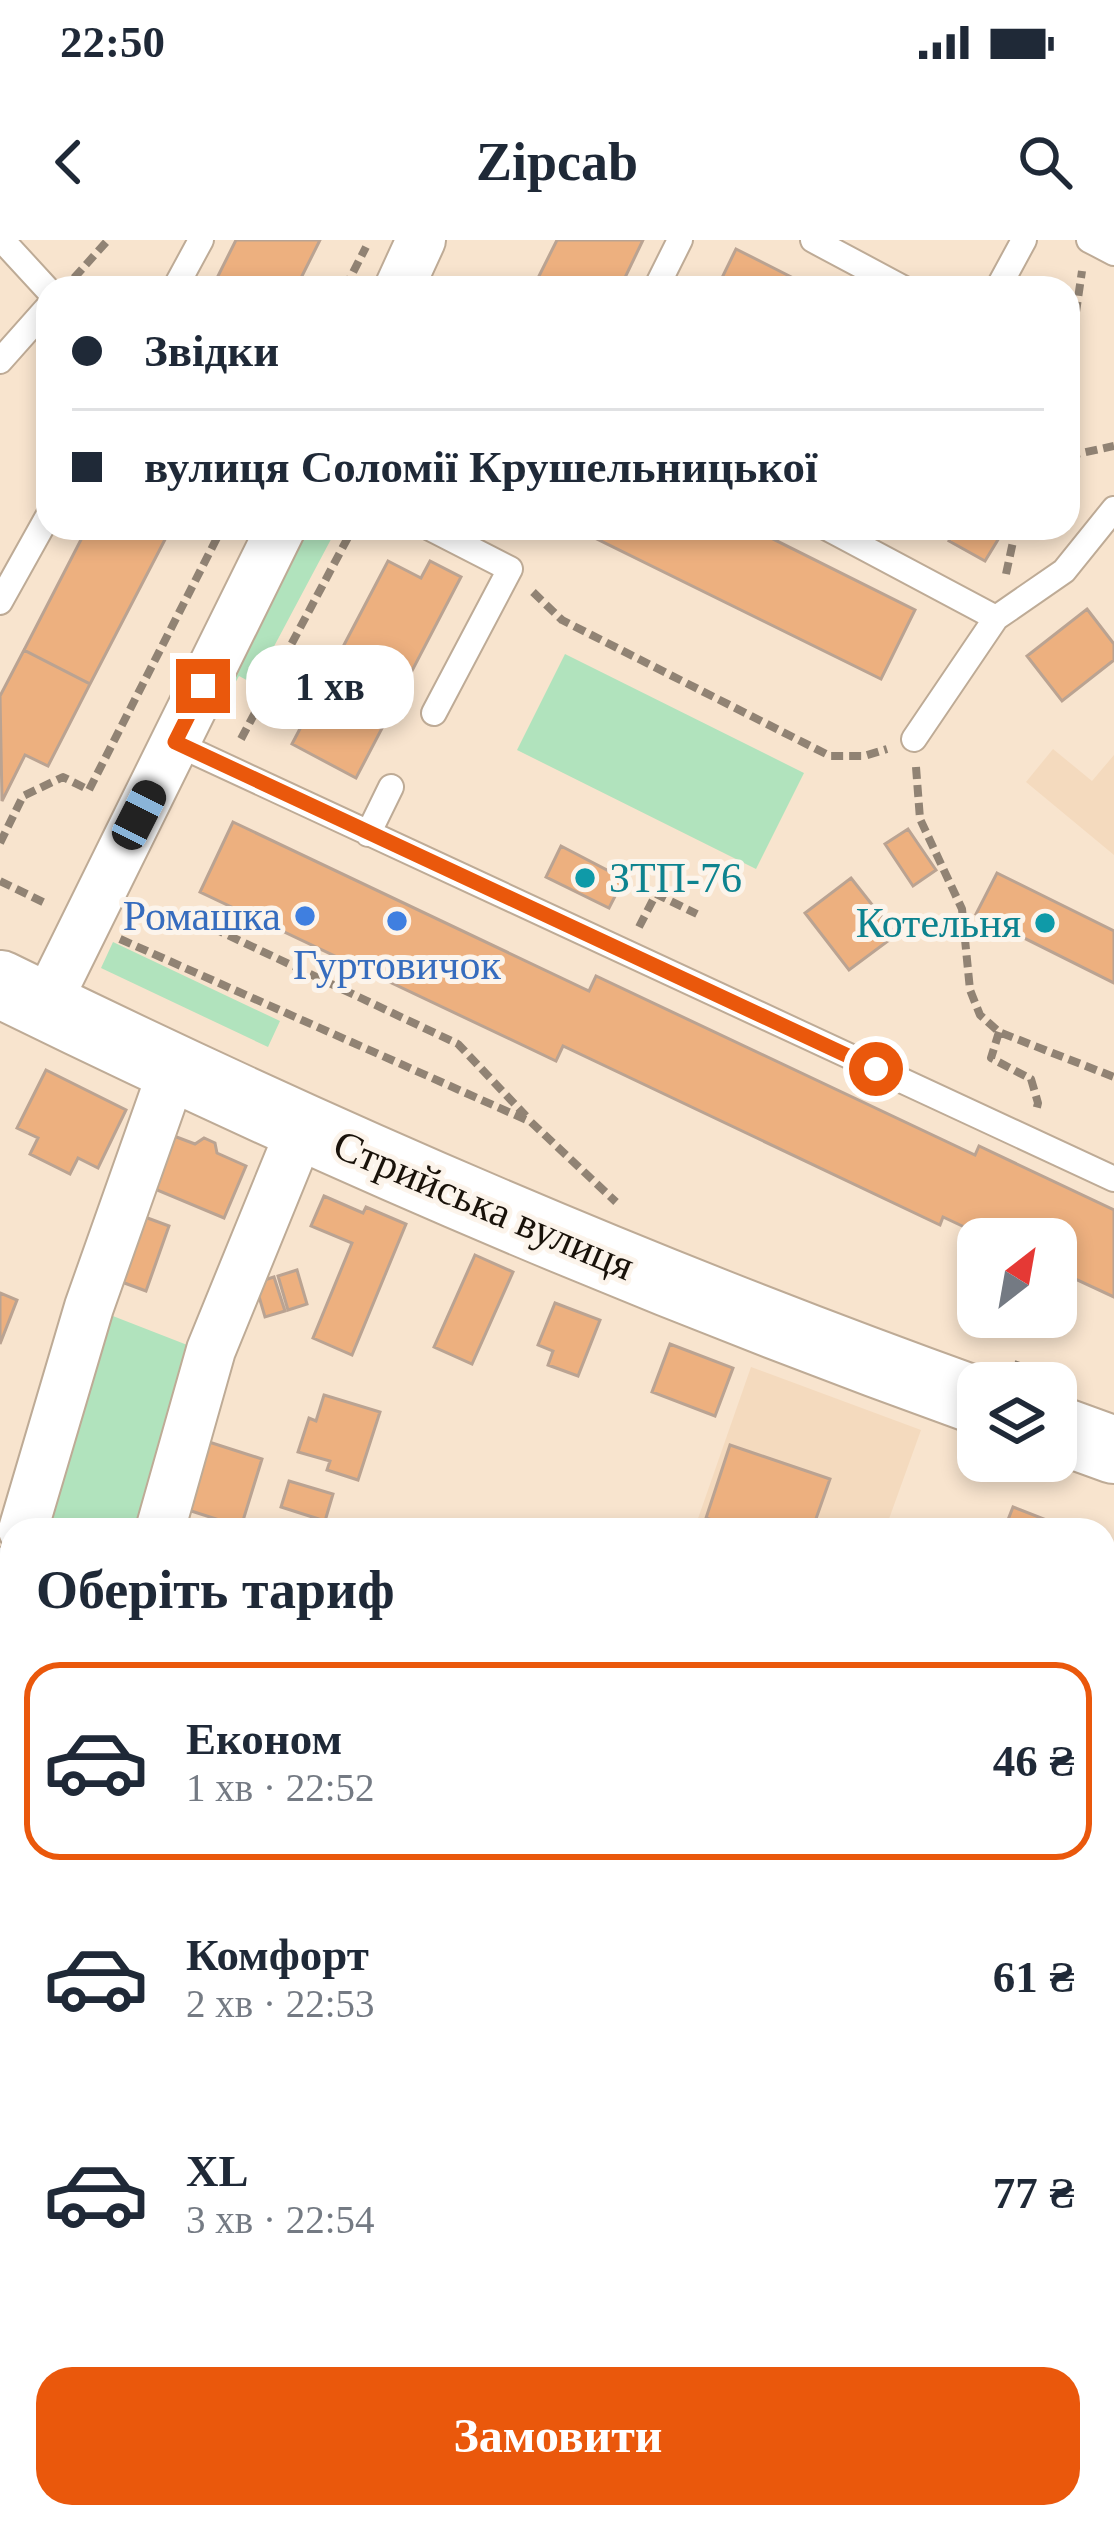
<!DOCTYPE html>
<html lang="uk">
<head>
<meta charset="utf-8">
<style>
  body { margin:0; font-family:"Times New Roman",serif; background:#f6f6f7; color:#1f2937; height:100vh; display:flex; flex-direction:column; font-size:45px; white-space:nowrap }
  * { box-sizing:border-box; margin:0 }
  p { font-size:39px; color:#747a83 }
  .icon { flex:none; width:66px; height:66px; fill:none; stroke:currentColor; stroke-width:2; stroke-linecap:round; stroke-linejoin:round }
  .map { position:relative; flex:1; overflow:hidden }
  .panel { position:absolute; left:0px; top:1278px; width:1116px; height:1011px; display:flex; flex-direction:column; background:#fff; border-radius:36px 36px 0 0; box-shadow:0 6px 18px #0003 }
  .panel>* { flex:none }
  .guide { position:absolute; left:36px; top:36px; width:1044px; height:264px; border-radius:36px; box-shadow:0 6px 18px #0003; display:grid; align-content:center; height:264px; padding:0 36px; background:#fff }
  .needle { width:78px; rotate:31deg }
  .tools { position:absolute; left:957px; top:978px; display:grid; gap:24px }
  .tools a { display:grid; place-items:center; width:120px; height:120px; border-radius:24px; background:#fff; box-shadow:0 6px 18px #0003; font-size:60px }
  .end { position:absolute; width:54px; height:54px; margin:-27px; border:15px solid #ea580c; background:#fff; box-shadow:0 0 0 6px #fff }
  .from { border-radius:50% }
  .bubble { position:absolute; height:84px; border-radius:36px; background:#fff; box-shadow:0 6px 18px #0003; font-size:39px; font-weight:700; line-height:84px; text-align:center }
  .car { position:absolute; width:36px; height:72px; margin:-36px -18px; border-radius:15px; box-shadow:0 0 9px 3px #0007; background:linear-gradient(#222 24%,#8ab4d8 0 40%,#222 0 76%,#8ab4d8 0 86%,#222 0) }
  .guide b { display:flex; align-items:center; gap:42px; height:114px; font-size:45px }
  .guide b+b { border-top:3px solid #e0e1e3 }
  .guide i { width:30px; height:30px; background:#1f2937 }
  ul { padding:0; list-style:none }
  li { display:flex; align-items:center; gap:36px; height:198px; margin:0 24px 18px; padding:0 12px; border:6px solid transparent; border-radius:36px }
  li div { flex:1 }
  li b { display:block; font-size:45px }
  li em { font-style:normal; font-weight:700 }
  li.on { border-color:#ea580c }
  li>.icon { width:108px; height:108px; stroke-width:1.5 }
  h2 { padding:0 36px; font-size:54px; line-height:144px }
  .primary-button { display:flex; gap:24px; margin-top:auto; padding:24px 36px }
  .primary-button a { flex:1; height:138px; border-radius:36px; background:#ea580c; color:#fff; font-size:48px; font-weight:700; line-height:138px; text-align:center }
  .status { display:flex; justify-content:space-between; align-items:center; height:84px; padding:0 60px; background:#fff; direction:ltr }
  .status svg { height:33px; fill:currentColor }
  header { display:flex; justify-content:space-between; align-items:center; height:156px; padding:0 36px; background:#fff; font-size:54px; font-weight:700 }
  .map>svg:first-child { display:block }
  .built { fill:#f4dabe }
  .green { fill:#b1e3bd }
  .lines { fill:none; stroke-linecap:round; stroke-linejoin:round }
  .stream { stroke:#64b3da; stroke-width:12 }
  .building { fill:#edb07f; stroke:#baa392; stroke-width:3 }
  .service-casing { stroke:#beab96; stroke-width:28 }
  .minor-casing { stroke:#beab96; stroke-width:52 }
  .secondary-casing { stroke:#beab96; stroke-width:70 }
  .path { stroke:#918374; stroke-width:8; stroke-dasharray:12 6; stroke-linecap:butt }
  .service { stroke:#fff; stroke-width:24 }
  .minor { stroke:#fff; stroke-width:48 }
  .secondary { stroke:#fff; stroke-width:66 }
  .route { stroke:#ea580c; stroke-width:15 }
  .culture-dot { fill:#0f9aa8; stroke:#fcf4eb; stroke-width:4.5 }
  .shop-dot { fill:#3f7fe0; stroke:#fcf4eb; stroke-width:4.5 }
  .labels { text-anchor:middle; dominant-baseline:central; stroke-width:10; stroke-linejoin:round; paint-order:stroke }
  .culture-label { font-size:42px; fill:#0d838f; stroke:#fcf4eb; text-anchor:start }
  .shop-label { font-size:42px; fill:#366cbe; stroke:#fcf4eb; text-anchor:end }
  .street-label { font-size:42px; fill:#19120a; stroke:#fcf4eb }
</style>
</head>
<body>
<div class="status"><b>22:50</b><svg viewBox="0 0 49 12"><path d="M0 12V9h3v3zM5 12V6h3v6zM10 12V3h3v9zM15 12V0h3v12zM26 1h20v11H26zM47 4h2v5h-2z"/></svg></div>
<header><svg class="icon" aria-label="back" viewBox="0 0 24 24"><path d="M15 5l-7 7 7 7"/></svg>Zipcab<svg class="icon" aria-label="search" viewBox="0 0 24 24"><circle cx="10" cy="10" r="6"/><path d="M15 15l6 6"/></svg></header>
<div class="map">
<svg width="1114" height="2287" viewBox="0 0 1114 2287">
  <rect width="100%" height="100%" fill="#f8e4ce"/>
  <path class="built" d="M1053,509L1092,541L1114,515V615L1026,542Z
    M751,1127L921,1190L885,1290H694Z
    M1114,1643V2287H494L484,2277H1104V1667Z"/>
  <path class="green" d="M302,288H337L254,444L239,436L228,456L222,451Z
    M565,414L804,533L756,629L517,510Z
    M113,702L280,781L268,807L101,728Z
    M100,1071L195,1108L145,1290H37Z"/>
  <g class="lines">
    <path class="stream" d="M0,2113L12,2111
      M455,2277L462,2287"/>
  </g>
  <path class="building" d="M236,0H320L296,48H212Z
    M557,0H643L620,48H533Z
    M736,9L813,48H717Z
    M87,288H171L90,444L24,410Z
    M598,288H751L915,370L881,439L593,297Z
    M956,288H993L1002,293L985,321L949,301Z
    M388,321L421,338L430,321L461,337L356,538L292,504Z
    M1087,369L1114,404V420L1062,461L1027,416Z
    M24,410L90,444L48,526L25,515L2,561L0,456Z
    M233,582L589,751L596,736L975,915L979,906L1114,970V1057L1056,1030V999H990L943,977L940,985L563,806L556,821L200,652Z
    M908,589L936,630L913,646L885,604Z
    M561,606L624,639L609,668L546,637Z
    M997,633L1114,691V743L976,674Z
    M851,638L896,695L849,730L805,673Z
    M46,830L126,870L98,928L78,918L70,934L30,914L38,898L17,888Z
    M166,893L195,904L204,898L215,903L217,913L246,926L224,978L145,945Z
    M324,956L363,973L366,967L406,984L352,1115L313,1098L352,1003L311,986Z
    M134,973L169,986L146,1051L111,1038Z
    M475,1015L513,1032L472,1124L434,1107Z
    M297,1030L307,1064L288,1070L278,1036Z
    M274,1037L285,1071L265,1077L255,1043Z
    M0,1053L17,1060L0,1104Z
    M555,1063L600,1080L578,1136L548,1125L553,1111L538,1105Z
    M670,1104L733,1128L715,1176L652,1152Z
    M324,1155L380,1172L358,1240L327,1230L330,1221L298,1212L309,1178L316,1181Z
    M209,1202L262,1219L241,1287L188,1270Z
    M730,1205L830,1239L812,1290H741L706,1278Z
    M289,1241L333,1254L325,1281L281,1267Z
    M1013,1267L1072,1290H1004Z
    M0,1505L12,1509V1633L2,1662Z
    M1114,1643V1737L1104,1733V1667Z
    M12,1846V1913L0,1906V1866Z
    M1104,1983L1114,1988V2080L1104,2075Z
    M1104,2116L1114,2121V2169L1104,2164Z
    M666,2277H733L730,2287H695Z
    M843,2277H897L893,2287H840Z"/>
  <g class="lines">
    <defs>
      <path id="service" d="M2,0L48,50
        M813,0L903,48
        M1089,0L1114,13
        M175,48L201,0
        M656,48L680,0
        M998,48L1024,0
        M0,121L48,67
        M430,288L510,329L434,473
        M827,288L996,378L1064,331L1114,269
        M0,362L48,276
        M914,499L996,378
        M175,503L1114,939
        M368,594L391,547
        M0,1719L12,1725
        M1104,1798L1114,1803
        M1104,1926L1114,1907
        M1068,2277L1083,2287
        M786,2287L790,2277"/>
      <path id="minor" d="M399,48L421,0
        M45,766L281,288
        M23,1290L89,1067L174,827
        M160,1290L211,1110L302,887
        M0,1370L12,1329
        M1104,1523L1114,1507
        M0,1795L12,1763"/>
      <path id="secondary" d="M0,744C319,901 644,1041 978,1161
        M1056,1189L1114,1210"/>
    </defs>
    <use href="#service" class="service-casing"/>
    <use href="#minor" class="minor-casing"/>
    <use href="#secondary" class="secondary-casing"/>
    <path class="path" d="M74,38L108,0
      M345,48L366,7
      M1068,127L1082,31
      M1068,216L1114,206
      M1006,334L1016,288
      M533,352L562,380L830,516H864L887,509
      M241,499L353,288
      M916,527L920,579L962,669L970,750L980,775L999,792L1114,837
      M0,603L23,556L63,537L89,550L222,288
      M0,641L47,664
      M196,680L458,804L526,876
      M639,687L656,654L697,674
      M120,699L531,882L616,962
      M999,792L991,818L1031,839L1038,863L1036,871
      M1014,1124L1050,1137
      M1104,1631L1114,1608"/>
    <use href="#service" class="service"/>
    <use href="#minor" class="minor"/>
    <use href="#secondary" class="secondary"/>
  </g>
  <g class="lines">
    <path class="route" d="M203,446L175,502L876,829"/>
  </g>
  <g class="culture-dot">
    <circle cx="585" cy="638" r="12"/>
    <circle cx="1045" cy="683" r="12"/>
  </g>
  <g class="shop-dot">
    <circle cx="305" cy="676" r="12"/>
    <circle cx="397" cy="681" r="12"/>
  </g>
  <g class="labels">
    <g class="culture-label">
      <text x="609" y="638">ЗТП-76</text>
      <text x="1021" y="683" text-anchor="end">Котельня</text>
    </g>
    <g class="shop-label">
      <text x="281" y="676">Ромашка</text>
      <text x="397" y="725" text-anchor="middle">Гуртовичок</text>
    </g>
    <g class="street-label">
      <text transform="translate(484 965) rotate(23)">Стрийська вулиця</text>
    </g>
  </g>
</svg>
<div class="tools">
<a><svg class="needle" viewBox="-14 -14 28 28"><path d="M0-13l5 13h-10z" fill="#e53935"/><path d="M0 13l5-13h-10z" fill="#747a83"/></svg></a>
<a><svg class="icon" aria-label="layers" viewBox="0 0 24 24"><path d="M12 4l9 5-9 5-9-5zM3 14l9 5 9-5"/></svg></a>
</div>
<i class="end from" style="left:876px;top:829px"></i>
<i class="end" style="left:203px;top:446px"></i>
<div class="bubble" style="left:246px;top:405px;width:168px">1 хв</div>
<i class="car" style="left:139px;top:575px;rotate:27deg"></i>
<div class="guide">
<b><i class="from"></i>Звідки</b>
<b><i></i>вулиця Соломії Крушельницької</b>
</div>
<section class="panel">
<h2>Оберіть тариф</h2>
<ul>
<li class="on"><svg class="icon" aria-label="car" viewBox="0 0 24 24"><path d="M5 17H2v-5l4-1 3-4h7l3 4 3 1v5h-3M9 17h6M6 11h13"/><circle cx="7" cy="17" r="2"/><circle cx="17" cy="17" r="2"/></svg><div><b>Економ</b><p>1 хв · 22:52</p></div><em>46 ₴</em></li>
<li><svg class="icon" aria-label="car" viewBox="0 0 24 24"><path d="M5 17H2v-5l4-1 3-4h7l3 4 3 1v5h-3M9 17h6M6 11h13"/><circle cx="7" cy="17" r="2"/><circle cx="17" cy="17" r="2"/></svg><div><b>Комфорт</b><p>2 хв · 22:53</p></div><em>61 ₴</em></li>
<li><svg class="icon" aria-label="car" viewBox="0 0 24 24"><path d="M5 17H2v-5l4-1 3-4h7l3 4 3 1v5h-3M9 17h6M6 11h13"/><circle cx="7" cy="17" r="2"/><circle cx="17" cy="17" r="2"/></svg><div><b>XL</b><p>3 хв · 22:54</p></div><em>77 ₴</em></li>
</ul>
<div class="primary-button"><a>Замовити</a></div>
</section>
</div>
</body>
</html>
